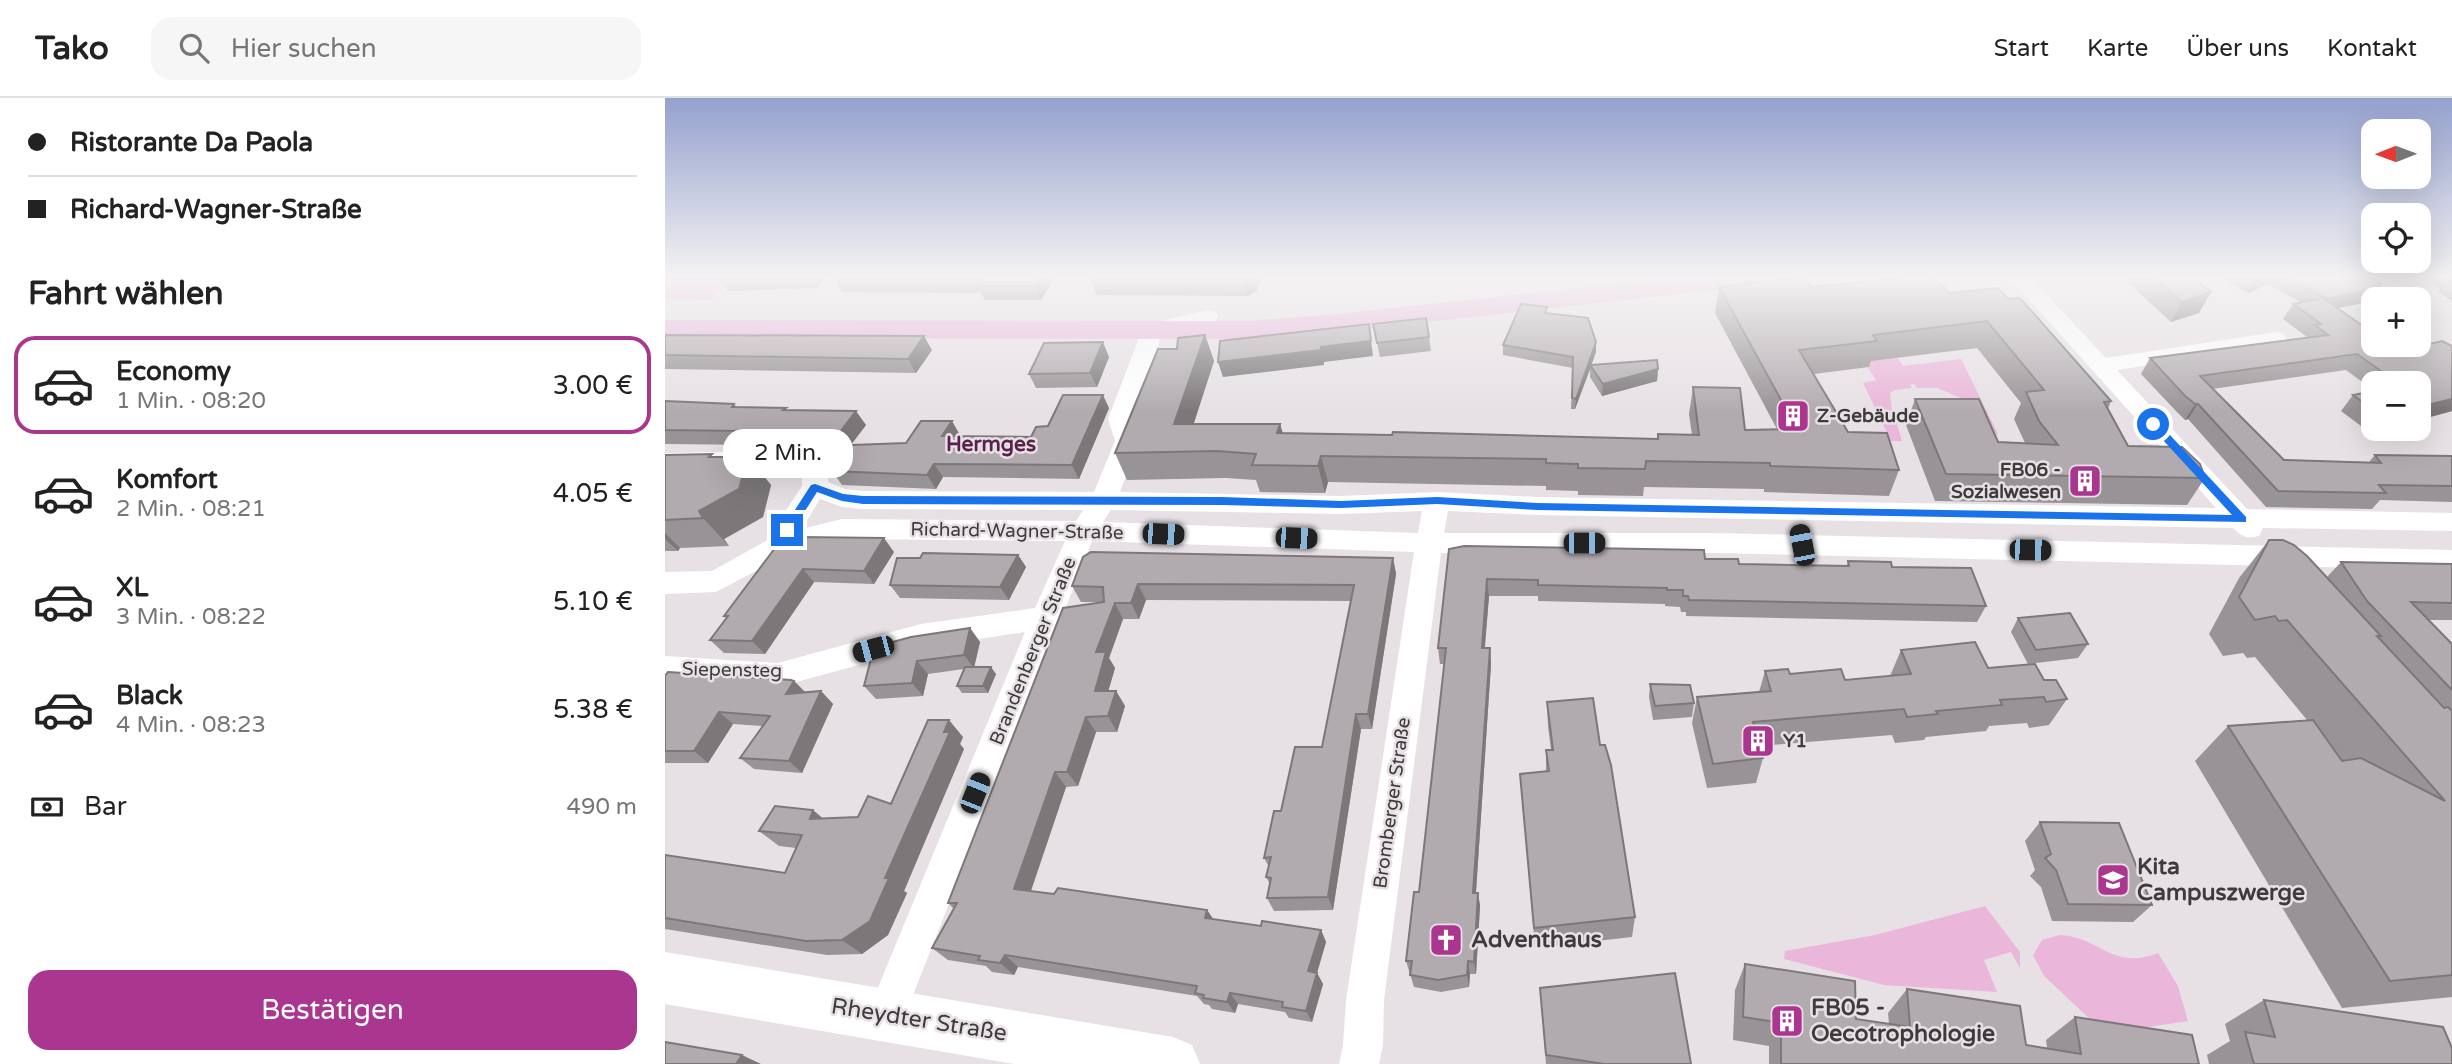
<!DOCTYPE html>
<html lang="de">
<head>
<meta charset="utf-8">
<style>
  body { margin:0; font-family:"Varela Round",sans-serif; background:#f6f6f6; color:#222; height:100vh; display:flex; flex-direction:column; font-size:26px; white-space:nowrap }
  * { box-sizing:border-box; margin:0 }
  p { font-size:23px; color:#767676 }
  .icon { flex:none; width:38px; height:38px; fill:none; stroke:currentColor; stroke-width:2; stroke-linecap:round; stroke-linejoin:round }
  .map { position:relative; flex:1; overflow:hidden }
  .details { display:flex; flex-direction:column; background:#fff; width:665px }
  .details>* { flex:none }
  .banner { display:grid; align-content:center; height:154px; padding:0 28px; background:#fff }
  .needle { width:46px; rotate:269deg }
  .fabs { position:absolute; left:1696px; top:21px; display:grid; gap:14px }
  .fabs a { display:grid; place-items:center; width:70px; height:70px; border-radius:14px; background:#fff; box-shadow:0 7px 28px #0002; font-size:35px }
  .end { position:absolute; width:32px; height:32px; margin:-16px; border:9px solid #1a73e8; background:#fff; box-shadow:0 0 0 4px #fff }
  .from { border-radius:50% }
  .bubble { position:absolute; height:49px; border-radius:21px; background:#fff; box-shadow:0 7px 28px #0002; font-size:23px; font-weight:600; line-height:49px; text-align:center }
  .car { position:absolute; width:21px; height:42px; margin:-21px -10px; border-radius:9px; box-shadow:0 0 5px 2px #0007; background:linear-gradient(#222 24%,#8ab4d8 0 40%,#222 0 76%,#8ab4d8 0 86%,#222 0) }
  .banner b { display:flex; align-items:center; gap:24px; height:66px; font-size:26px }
  .banner b+b { border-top:2px solid #e0e0e0 }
  .banner i { width:18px; height:18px; background:#222 }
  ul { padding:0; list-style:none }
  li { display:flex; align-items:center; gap:21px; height:98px; margin:0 14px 10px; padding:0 14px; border:4px solid transparent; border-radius:21px }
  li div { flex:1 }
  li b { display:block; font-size:26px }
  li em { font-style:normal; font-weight:600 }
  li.active { border-color:#aa3690 }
  li>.icon { width:63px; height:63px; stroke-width:1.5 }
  h2 { padding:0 28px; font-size:32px; line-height:84px }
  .pay { display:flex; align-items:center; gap:18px; height:77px; padding:0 28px; font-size:26px }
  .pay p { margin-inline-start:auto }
  .primary-button { display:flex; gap:14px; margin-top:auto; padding:14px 28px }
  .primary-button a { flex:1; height:80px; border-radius:21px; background:#aa3690; color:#fff; font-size:28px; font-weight:600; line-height:80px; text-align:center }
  header { display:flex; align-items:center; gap:42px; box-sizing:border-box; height:98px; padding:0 35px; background:#fff; border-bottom:2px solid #e0e0e0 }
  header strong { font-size:33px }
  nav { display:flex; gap:38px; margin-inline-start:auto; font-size:24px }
  .search { width:490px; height:63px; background:#f6f6f6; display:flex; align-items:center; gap:18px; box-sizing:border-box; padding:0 24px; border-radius:21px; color:#767676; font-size:26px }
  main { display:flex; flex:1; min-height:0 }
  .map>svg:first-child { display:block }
  .green { fill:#eab7da }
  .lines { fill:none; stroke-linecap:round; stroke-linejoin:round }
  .minor { fill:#fff; fill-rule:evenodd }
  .secondary { fill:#fff; fill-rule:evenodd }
  .primary { fill:#e8b6da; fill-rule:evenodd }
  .wall { fill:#989396 }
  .shaded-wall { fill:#7c787a }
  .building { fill:#b1abaf; stroke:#7c787a; stroke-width:2 }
  .route { fill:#1a73e8 }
  .labels { text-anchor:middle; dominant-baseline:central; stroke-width:5; stroke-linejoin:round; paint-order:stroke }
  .poi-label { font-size:19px; font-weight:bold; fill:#3e3b3d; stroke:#e7e1e5; text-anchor:start }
  .street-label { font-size:19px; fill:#3e3b3d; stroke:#e7e1e5 }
  .neighbourhood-label { font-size:21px; font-weight:bold; fill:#59214b; stroke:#e7e1e5 }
  .near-poi-label { font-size:23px; font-weight:bold; fill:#3e3b3d; stroke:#e7e1e5; text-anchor:start }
  .near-street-label { font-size:23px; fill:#3e3b3d; stroke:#e7e1e5 }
</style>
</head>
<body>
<header>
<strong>Tako</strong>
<div class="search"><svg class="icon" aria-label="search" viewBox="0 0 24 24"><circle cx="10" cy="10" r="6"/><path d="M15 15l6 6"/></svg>Hier suchen</div>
<nav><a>Start</a><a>Karte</a><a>Über uns</a><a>Kontakt</a></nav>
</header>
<main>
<section class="details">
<div class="banner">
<b><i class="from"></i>Ristorante Da Paola</b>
<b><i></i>Richard-Wagner-Straße</b>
</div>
<h2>Fahrt wählen</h2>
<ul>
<li class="active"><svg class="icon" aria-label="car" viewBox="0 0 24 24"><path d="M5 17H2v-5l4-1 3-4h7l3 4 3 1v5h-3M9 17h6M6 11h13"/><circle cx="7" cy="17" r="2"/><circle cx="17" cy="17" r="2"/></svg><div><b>Economy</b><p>1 Min. · 08:20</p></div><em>3.00 €</em></li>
<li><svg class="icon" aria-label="car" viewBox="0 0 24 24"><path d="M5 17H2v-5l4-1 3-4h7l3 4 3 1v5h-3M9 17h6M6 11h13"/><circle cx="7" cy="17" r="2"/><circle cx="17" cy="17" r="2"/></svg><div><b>Komfort</b><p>2 Min. · 08:21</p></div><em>4.05 €</em></li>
<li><svg class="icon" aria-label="car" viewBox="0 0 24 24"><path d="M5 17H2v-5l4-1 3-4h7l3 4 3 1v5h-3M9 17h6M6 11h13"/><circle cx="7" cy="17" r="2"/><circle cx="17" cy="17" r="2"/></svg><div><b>XL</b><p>3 Min. · 08:22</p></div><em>5.10 €</em></li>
<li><svg class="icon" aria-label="car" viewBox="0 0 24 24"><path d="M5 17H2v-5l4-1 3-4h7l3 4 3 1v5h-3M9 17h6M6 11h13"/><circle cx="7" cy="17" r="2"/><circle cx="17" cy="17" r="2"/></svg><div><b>Black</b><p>4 Min. · 08:23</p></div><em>5.38 €</em></li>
</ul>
<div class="pay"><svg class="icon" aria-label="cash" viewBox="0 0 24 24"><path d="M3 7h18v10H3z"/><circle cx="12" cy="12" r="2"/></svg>Bar<p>490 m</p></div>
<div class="primary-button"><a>Bestätigen</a></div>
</section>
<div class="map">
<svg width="1787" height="966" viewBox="0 0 1787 966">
  <rect width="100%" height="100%" fill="#e7e1e5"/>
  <path class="green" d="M0,183H66L45,202L0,201Z
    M1230,256L1238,268L1296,261L1333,336L1329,339L1306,304L1272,290H1252L1249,286L1245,287L1247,290L1230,292L1225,295L1227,313L1234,314L1237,325L1232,326L1237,343H1226L1198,285L1211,282L1197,260Z
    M1320,808L1355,854V870L1346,854L1319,862L1332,894L1219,887L1119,861L1120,853L1210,837Z
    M1395,837C1435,839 1447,873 1493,855L1513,888L1523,923L1477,930L1425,921L1379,878L1368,857L1377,842Z"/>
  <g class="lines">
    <path class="minor" d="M1344,179H1365L1441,260L1611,234L1619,236L1622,241L1619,246L1611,248L1452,272L1582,411L1787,415V433L1598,430L1594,438C1582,441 1577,439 1568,430L872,417L783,413L779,435H1048L1787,452V472L1048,455H776L719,902L718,947L714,966H674L678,947L681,902L749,454L427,443L235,930L221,935L207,930L202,916L360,534L256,550L113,589L0,582V558L113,565L256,526L370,510L400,443L177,441L121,457L51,494L0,496V474L47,473L101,443L137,388V376L133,373L0,371V355C32,355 135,349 157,365C164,370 163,376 163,384L180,391L198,393L429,394L450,343L443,321L477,232L480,227L542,212L550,213L553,218L550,223L497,236L467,321L474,343L455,394L676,398L772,394L872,399L1551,410ZM155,401L177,409L198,411L418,412L411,423L177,421L137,431ZM446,412L676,416L757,413L753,435L438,424Z"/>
    <path class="secondary" d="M0,854L508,939L527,947L535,966H349L0,906Z"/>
    <path class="primary" d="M1019,179H1109L1105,185L1095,187L672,234L582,241L0,240V222L582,223L672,216Z"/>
  </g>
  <path class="wall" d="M0,179H162L152,190L63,193L55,183L0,182Z
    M390,179L376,202H320L316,195L177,194L169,180Z
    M425,179H754L753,181H596L591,193L582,198L432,197Z
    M1457,179H1527L1546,194L1534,215L1506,224Z
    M1554,179H1705L1707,200H1705L1703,204L1672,210L1787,313L1754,322V285H1708V292L1681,272L1547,291L1619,362L1704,364L1710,357L1787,358V404L1715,402L1707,411L1601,409L1523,321L1520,322L1511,313L1476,276L1485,260L1642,239L1618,221L1628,206L1635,204L1603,186L1583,195Z
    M1758,179H1787V203L1773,194L1775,191Z
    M1054,189H1146L1284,195L1343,201L1446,303L1443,311L1463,348L1540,380L1522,407L1270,403L1241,327L1250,301L1333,344L1360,345L1349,321L1356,305L1312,250L1206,263L1204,269L1149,276L1183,334L1234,372L1224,398L1099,394V391L979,389L978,398L913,397V393L881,392V388L663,384L660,395L595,394L591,382L561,380L462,382L450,355L512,251L540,237L549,263L528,326H615L618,335L992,341L993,336L1027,337L1024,316L1028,289L1080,332L1112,331L1050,215Z
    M882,215L931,254L926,267L993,271L992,283L937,298L925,279V271L910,311H906L908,270L838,257V247Z
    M708,226L764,239L766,253L715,259Z
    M0,237L267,252L251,275L0,271Z
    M444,259L432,289L371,290L364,276Z
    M1708,293V331H1717L1704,334L1676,313L1688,297Z
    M0,303L69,306L72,309L123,312L201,327L185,348L0,346Z
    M444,310L414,381L278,379L271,391L177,387L167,373L241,345L295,337L294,338L366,339L383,328Z
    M0,357L83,359L106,387L98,419L59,441L64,448L15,450L13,453H0Z
    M1604,442L1662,479L1676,464L1787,466V522H1763L1787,546V899L1677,910L1530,663L1563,628L1642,622L1590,559L1582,560L1578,555L1558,558L1544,536L1574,480Z
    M113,446L229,454L209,486L149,484L100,556L59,555L45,542L61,520L59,518Z
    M784,451L1040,461L1074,466L1182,468L1183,463L1227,469L1321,508L1312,524L1021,518V514H1016L1015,509L1000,508V506L873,503V498H824L820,550H825L826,566L811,795H813L815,808L811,876H805L804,889L776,894L749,889L741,863L754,794L779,566H775L773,550Z
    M353,457L361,469L344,502L235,500L225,487L255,460Z
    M728,460L731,476L707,631H696L668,812L609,813L602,800L605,786L601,779L604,769L599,760L616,713L657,649L686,503L481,502L474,521H458L444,560L450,570L443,593H451L460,608L452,634H431L413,688L401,689L366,793L542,812L548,821L596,828L656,832L661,844L652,875L658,886L647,924L624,920L620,914L573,906L570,915L547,911L544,907L539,906L532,898L353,869L349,877L327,874L321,868L283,862L267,850L289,811L283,805L438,504H416L407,488Z
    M1353,520L1423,546L1413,560L1363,566L1346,534Z
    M305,530L315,544L309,569L331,576L323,595H297L292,588L299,571L263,576L258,598L211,601L199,588Z
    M1236,552L1379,582L1402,601L1384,627L1364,630L1362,625L1324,628L1321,633L1261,639L1259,642L1230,645L1227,637L1095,648L1098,660L1091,685L1042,690L1027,625L1032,599L1094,594L1100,573L1180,582L1225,578Z
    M0,578L129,583L141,595L156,593L168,606L137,675L89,671L75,660L97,628L68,626L43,665H0Z
    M985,586L1029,605L1027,619L988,622L984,599Z
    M882,604L935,647L970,819L967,839L870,850L855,676L881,673V652H886L883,628Z
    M298,639L295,646L299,651L239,793L242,795L223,837L197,856L162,857L0,831V757L120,775L131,750L114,748L94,733L158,720L193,719L226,706Z
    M1375,724L1487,807L1468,824L1387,823L1376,789L1365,778L1370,772L1360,743Z
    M1080,866L1191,921L1224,926L1223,915L1242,891L1361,947L1382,950L1381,942L1410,919L1534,966H1104V948L1068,942L1070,892Z
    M875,890L1026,966H881Z
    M1599,902L1787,966H1544L1542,957L1565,943L1560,926Z"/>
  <path class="shaded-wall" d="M145,179H162L152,190Z
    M376,179H390L376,202L370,188Z
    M577,179H595L596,181L591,193L582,198Z
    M1597,179H1607L1603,186L1583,195L1591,181Z
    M1717,186L1707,200H1705L1703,204L1653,214L1662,201Z
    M1546,194L1534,215L1506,224L1517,204Z
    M704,226L708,258L659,264V267L558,279L553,264L656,249Z
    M540,237L549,263L520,353L509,326Z
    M259,238L267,252L251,275L243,261Z
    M438,244L444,259L432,289L425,275Z
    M931,244V254L926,268L925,267V271L910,311L911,301Z
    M993,271L992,283L937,298L938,286Z
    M438,297L444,310L414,381L407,367Z
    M1787,301V313L1754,322V309Z
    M1530,306H1533L1523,321L1520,322Z
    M191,313L201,327L185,348L175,334Z
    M287,323L295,337L285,351L277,338Z
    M615,326L622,353L612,335Z
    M1708,329V331H1717L1704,334Z
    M656,358L663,384L660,395L653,368Z
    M83,359L106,387L98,419L59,441L64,448L38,420L34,413Z
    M269,366L278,379L271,391L262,377Z
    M0,435L15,450L13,453L0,441Z
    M219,440L229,454L209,486L199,473Z
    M353,457L361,469L344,502L335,489Z
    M728,460L731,476L707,631L703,616Z
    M138,471L149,484L100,556L87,543Z
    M822,481L824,498L818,566L817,550Z
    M473,486L481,502L474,521L466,505Z
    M450,505L458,521L444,560L450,570L439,608L430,593L431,554Z
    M305,530L315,544L309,570L299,557Z
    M825,550L826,566L810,808L808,795Z
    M252,563L263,576L258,598L247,585Z
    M326,569L331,576L323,595L318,588Z
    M129,583L141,595L121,596Z
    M156,593L168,606L137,675L124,663Z
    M451,593L460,608L452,634L443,618Z
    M54,614L68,626L43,665L29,653Z
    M691,616L696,631L668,812L663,799Z
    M421,619L431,634L413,688L402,674Z
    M284,622L298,639L295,646L299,651L239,793L242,795L223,837L197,856L177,842L220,780Z
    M390,674L401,689L362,804L349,791Z
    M148,712L167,728L145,721Z
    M813,795L815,808L811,876L809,864Z
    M542,812L551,825L540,820Z
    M656,832L661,844L649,885L643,873Z
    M340,857L353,869L349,877L335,865Z
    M803,863L805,876L804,889L802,877Z
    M652,875L658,886L647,924L641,913Z
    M565,895L573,906L570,915L562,904Z
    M77,957L96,966H71Z"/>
  <path class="building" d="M170,179H376L370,188H313L318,181L169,180Z
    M1139,179L1146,189L1243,179H1270L1284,195L1333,190L1343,201L1355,200L1446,303L1439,304L1463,348L1517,349L1535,366L1540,380L1281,376L1250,301H1314L1333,344L1393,347L1374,323L1361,294L1379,292L1322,223L1208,237L1212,243L1134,252L1183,334L1222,335L1234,372L1105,368V365L981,363L980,371L913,370V366L881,365V361L656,358L653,368L587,367L591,356L552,353L450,355L493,251H512L513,240L540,237L509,326H615L612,335L727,337L728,334L993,341V336L1034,337L1028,289L1075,290L1080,332L1132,331L1054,189Z
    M1489,179H1527L1546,194L1517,204Z
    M1621,179H1705L1717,186L1709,188L1712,190L1662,201Z
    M1783,179H1787V185L1782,182L1786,181Z
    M1658,200L1708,235V247H1725L1734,253L1777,243L1787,248V301L1754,309V285H1733L1692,256L1535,278L1619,362L1716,365L1710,357L1787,358V388L1714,387L1721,395L1613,393L1533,306H1530L1520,298L1485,260L1663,237L1650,227L1656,226L1628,206Z
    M856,206L882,209L880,215L923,220L931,244L911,301L907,300L908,259L838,247Z
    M761,220L764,239L712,245L708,226Z
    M704,226L706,243L656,249V252L553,264L555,243Z
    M0,237L259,238L243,261L0,257Z
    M438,244L425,275L364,276L379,245Z
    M992,262L993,271L938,286L925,267Z
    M1708,293V312L1688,297Z
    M398,297H438L407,367L269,366L262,377L167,373L187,347L241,345L256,323H287L277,338L366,339L371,329L383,328Z
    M0,303L69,306L67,309L121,310L118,312L191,313L175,334L0,332Z
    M47,356L44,359H83L74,391L34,413L38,420L0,422V357Z
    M136,439L219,440L199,473L138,471L87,543L45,542L63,518H59L113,446Z
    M1604,442H1618L1629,447L1642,458L1716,538H1712L1779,610L1783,609L1787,613V877L1725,883L1563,628L1648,622L1677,663L1696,660L1780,703L1622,522L1614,523L1610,518L1590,522L1574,499Z
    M799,448L1039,452L1040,461H1073L1074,466L1184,468L1183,463L1226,464L1227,469L1306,470L1321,508L1024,502L1023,498H1018V492H1002V490L873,487V482L822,481L817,550H825L808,795H813L809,864L803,863L802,877L773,882L745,877L747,863H741L749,794H754L781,550H773L784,451Z
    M426,454L728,460L703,616H691L663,799L602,800L606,780L601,779L606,759L599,760L609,713H616L630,649H657L689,487L473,486L466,505H450L431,554H441L430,593H451L443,618L421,619L402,674H390L349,791L389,796L393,790L542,812L540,820L596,828L597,823L656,832L643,873L652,875L641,913L617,909L618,904L565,895L562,904L538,900L539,897L530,895L532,888L340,857L335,865L313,862L315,858L267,850L292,805H283L398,510L439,504L438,489L407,488L418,459Z
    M258,455L353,457L335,489L225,487L232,460H255Z
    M1676,464L1787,466V505L1746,504L1787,546V592L1702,503Z
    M1405,515L1423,546L1371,552L1353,520Z
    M305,530L299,557L252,563L247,585L199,588L209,549L246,539Z
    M1310,544L1323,570L1370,566L1379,582H1391L1402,601L1381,604L1379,599L1335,602L1337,607L1271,613L1273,616L1242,619L1239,611L1088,624L1098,660L1048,666L1032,599L1106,593L1100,573L1123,571L1125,576L1176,571L1180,582L1246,576L1236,552Z
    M300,569H326L318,588H292Z
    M3,574L126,582L129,583L121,596L156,593L124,663L75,660L105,618L54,614L29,653H0V578Z
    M985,586L1025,587L1029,605L990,608Z
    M928,600L935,647H940L946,667L970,819L869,830L855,676L884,673L881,652H888L882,604Z
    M263,622H284L279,634H285L220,780H224L205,823L177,842L141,843L0,820V757L120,775L137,737L94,733L110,708L148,712L145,721L193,719L203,698L226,706Z
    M1375,724L1454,725L1487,807L1403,806L1391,772L1380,760L1386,756Z
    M1080,866L1190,883L1191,921L1245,929L1242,891L1355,908L1361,947L1416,956L1410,919L1527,937L1534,966H1116V925L1078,919Z
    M1010,875L1026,966H939L881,957L875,890Z
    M1599,902L1778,929L1787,950V966H1589L1580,934L1610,939Z
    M0,944L77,957L71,966H0Z"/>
  <linearGradient id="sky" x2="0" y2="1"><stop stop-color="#94a1ce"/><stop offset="0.57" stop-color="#f4f2f3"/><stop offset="1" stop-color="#f4f2f3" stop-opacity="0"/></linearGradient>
  <rect width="1787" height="314" fill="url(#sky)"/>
  <path class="route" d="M1485,323H1492L1581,419V424L872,412L772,406L676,410L557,407L198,406L177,403L152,394L126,435H119L117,432L146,387L150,386L178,396L198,398L557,399L676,403L772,399L872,405L1567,417L1485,328Z"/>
  <defs>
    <symbol id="building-square" viewBox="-11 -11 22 22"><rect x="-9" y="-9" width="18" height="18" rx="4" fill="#aa3690" stroke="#e7e1e5"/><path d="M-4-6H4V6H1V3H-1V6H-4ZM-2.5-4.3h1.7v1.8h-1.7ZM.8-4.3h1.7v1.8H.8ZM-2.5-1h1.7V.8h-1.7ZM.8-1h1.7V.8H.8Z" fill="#fff"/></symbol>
    <symbol id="school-square" viewBox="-11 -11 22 22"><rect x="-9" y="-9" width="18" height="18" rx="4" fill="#aa3690" stroke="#e7e1e5"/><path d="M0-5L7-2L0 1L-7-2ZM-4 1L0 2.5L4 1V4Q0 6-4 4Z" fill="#fff"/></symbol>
    <symbol id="church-square" viewBox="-11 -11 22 22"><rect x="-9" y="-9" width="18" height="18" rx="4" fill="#aa3690" stroke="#e7e1e5"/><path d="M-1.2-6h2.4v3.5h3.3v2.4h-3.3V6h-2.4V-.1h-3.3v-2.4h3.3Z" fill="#fff"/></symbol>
  </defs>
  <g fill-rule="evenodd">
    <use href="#building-square" x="1109" y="299" width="38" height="38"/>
    <use href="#building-square" x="1401" y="364" width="38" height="38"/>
    <use href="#building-square" x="1074" y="624" width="38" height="38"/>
    <use href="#school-square" x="1429" y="763" width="38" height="38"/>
    <use href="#church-square" x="762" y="823" width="38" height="38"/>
    <use href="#building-square" x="1103" y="904" width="38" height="38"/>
  </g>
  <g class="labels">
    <g class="poi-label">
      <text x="1152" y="318">Z-Gebäude</text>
      <text x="1396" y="372" text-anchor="end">FB06 -<tspan x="1396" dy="22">Sozialwesen</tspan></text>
      <text x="1118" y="643">Y1</text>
    </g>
    <g class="street-label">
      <text transform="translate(352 433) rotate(1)">Richard-Wagner-Straße</text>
      <text transform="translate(368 553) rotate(-68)">Brandenberger Straße</text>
      <text transform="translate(67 572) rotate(1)">Siepensteg</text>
      <text transform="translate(727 705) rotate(-82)">Bromberger Straße</text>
    </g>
    <g class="neighbourhood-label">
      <text x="326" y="346">Hermges</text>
    </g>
    <g class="near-poi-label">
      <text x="1472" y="769">Kita<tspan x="1472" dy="26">Campuszwerge</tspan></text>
      <text x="806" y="842">Adventhaus</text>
      <text x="1146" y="910">FB05 -<tspan x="1146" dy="26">Oecotrophologie</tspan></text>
    </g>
    <g class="near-street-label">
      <text transform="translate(254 922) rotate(9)">Rheydter Straße</text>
    </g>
  </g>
</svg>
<div class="fabs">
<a><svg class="needle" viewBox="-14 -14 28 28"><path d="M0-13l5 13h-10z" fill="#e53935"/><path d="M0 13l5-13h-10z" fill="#767676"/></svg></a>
<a><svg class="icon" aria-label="locate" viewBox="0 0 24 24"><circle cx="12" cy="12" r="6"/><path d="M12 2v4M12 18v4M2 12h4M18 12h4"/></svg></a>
<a>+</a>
<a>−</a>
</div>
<i class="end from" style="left:1488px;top:326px"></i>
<i class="end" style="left:122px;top:432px"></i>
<div class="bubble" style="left:58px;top:331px;width:130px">2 Min.</div>
<i class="car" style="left:498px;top:436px;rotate:92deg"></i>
<i class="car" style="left:631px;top:440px;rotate:92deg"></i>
<i class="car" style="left:919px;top:445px;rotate:90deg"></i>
<i class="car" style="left:1137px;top:447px;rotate:349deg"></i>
<i class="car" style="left:1365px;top:452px;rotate:91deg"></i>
<i class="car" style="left:208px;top:551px;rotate:255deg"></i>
<i class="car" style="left:310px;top:695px;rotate:22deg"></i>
</div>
</main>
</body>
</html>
